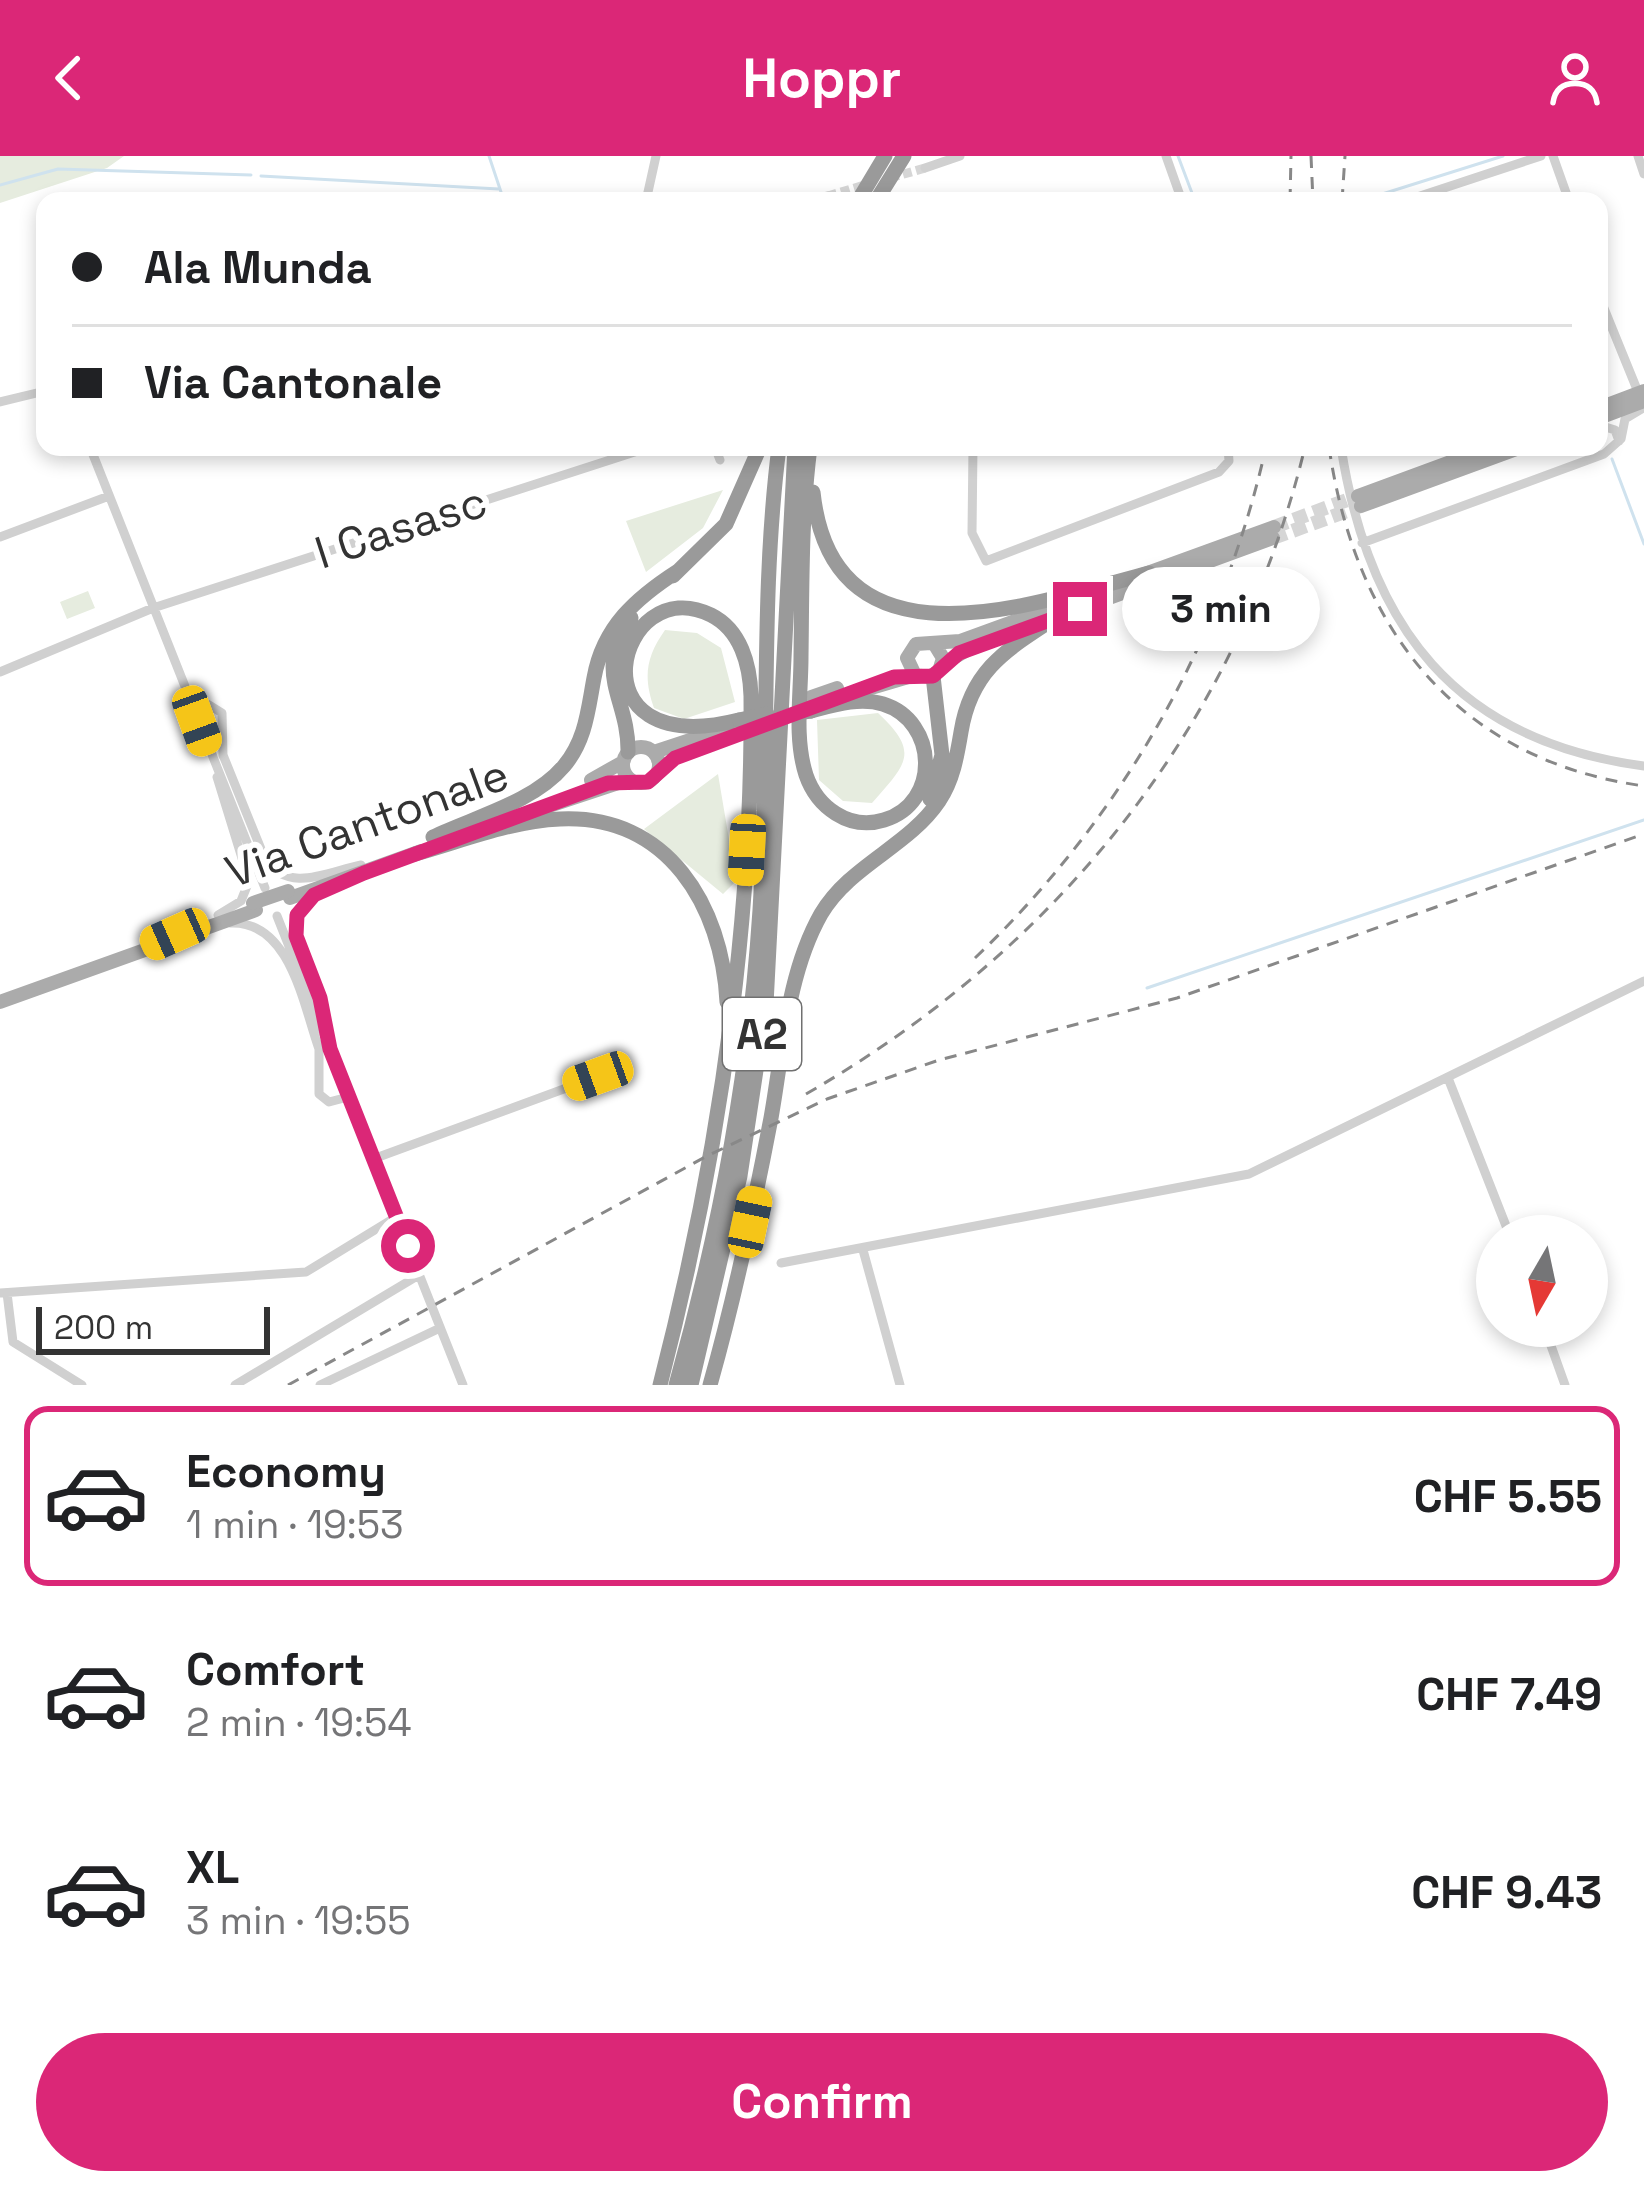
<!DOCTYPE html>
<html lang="en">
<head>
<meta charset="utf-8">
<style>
  body { margin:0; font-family:"Space Grotesk",sans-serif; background:#f6f6f6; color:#202124; height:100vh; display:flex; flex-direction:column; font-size:45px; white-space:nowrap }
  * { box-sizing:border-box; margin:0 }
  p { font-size:39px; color:#757577 }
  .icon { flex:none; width:66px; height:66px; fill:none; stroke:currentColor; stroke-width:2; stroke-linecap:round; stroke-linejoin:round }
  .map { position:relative; height:1229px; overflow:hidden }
  .side { display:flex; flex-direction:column; background:#fff; flex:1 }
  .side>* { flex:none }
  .guide { position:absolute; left:36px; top:36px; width:1572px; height:264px; border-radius:24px; box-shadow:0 6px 18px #0003; display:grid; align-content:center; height:264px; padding:0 36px; background:#fff }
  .needle { width:78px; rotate:189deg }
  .buttons { position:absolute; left:1476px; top:1059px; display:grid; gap:24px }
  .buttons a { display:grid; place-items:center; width:132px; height:132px; border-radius:50%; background:#fff; box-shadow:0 6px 18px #0003; font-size:60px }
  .scale { position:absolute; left:36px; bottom:30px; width:234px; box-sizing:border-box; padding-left:12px; border:6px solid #333; border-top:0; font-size:33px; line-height:42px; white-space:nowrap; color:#333; -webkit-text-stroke:9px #fff; paint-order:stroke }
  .end { position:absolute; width:54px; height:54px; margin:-27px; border:15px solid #db2777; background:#fff; box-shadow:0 0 0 6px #fff }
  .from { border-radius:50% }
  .bubble { position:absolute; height:84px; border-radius:42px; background:#fff; box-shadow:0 6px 18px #0003; font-size:39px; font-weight:600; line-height:84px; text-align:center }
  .car { position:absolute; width:36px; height:72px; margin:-36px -18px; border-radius:15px; box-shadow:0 0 9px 3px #0007; background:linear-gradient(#f5c518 24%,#345 0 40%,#f5c518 0 76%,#345 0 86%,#f5c518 0) }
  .guide b { display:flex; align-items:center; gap:42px; height:114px; font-size:45px }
  .guide b+b { border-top:3px solid #e0e0e0 }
  .guide i { width:30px; height:30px; background:#202124 }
  ul { padding:21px 0 0; list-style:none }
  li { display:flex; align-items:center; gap:36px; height:180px; margin:0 24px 18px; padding:0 12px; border:6px solid transparent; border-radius:24px }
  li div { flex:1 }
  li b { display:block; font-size:45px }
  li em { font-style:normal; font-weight:600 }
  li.selected { border-color:#db2777 }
  li>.icon { width:108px; height:108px; stroke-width:1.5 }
  .cta { display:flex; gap:24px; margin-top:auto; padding:24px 36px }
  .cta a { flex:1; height:138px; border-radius:72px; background:#db2777; color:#fff; font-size:48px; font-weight:600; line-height:138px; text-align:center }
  header { display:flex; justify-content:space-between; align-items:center; height:156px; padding:0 36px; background:#db2777; color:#fff; font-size:54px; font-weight:600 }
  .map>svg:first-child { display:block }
  .green { fill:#e6ecdf }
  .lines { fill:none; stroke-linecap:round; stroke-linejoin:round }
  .stream { stroke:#cfe2ee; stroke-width:3 }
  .street-tunnel { stroke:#d6d6d6; stroke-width:9; stroke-dasharray:9 4.5; stroke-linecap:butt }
  .primary-tunnel { stroke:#d6d6d6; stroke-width:14; stroke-dasharray:14 7; stroke-linecap:butt }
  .street { stroke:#d0d0d0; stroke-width:9 }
  .primary { stroke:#ababab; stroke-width:14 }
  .highway { stroke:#9a9a9a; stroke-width:15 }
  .rail { stroke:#888; stroke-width:3; stroke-dasharray:12 9; stroke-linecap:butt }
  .primary-bridge { stroke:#ababab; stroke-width:14 }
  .highway-bridge { stroke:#9a9a9a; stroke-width:15 }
  .route { stroke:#db2777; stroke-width:15 }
  .labels { text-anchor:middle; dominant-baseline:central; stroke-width:12; stroke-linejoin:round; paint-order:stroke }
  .shield { fill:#fff; stroke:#707070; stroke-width:3 }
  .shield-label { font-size:42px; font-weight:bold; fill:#333 }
  .street-label { font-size:45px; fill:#333; stroke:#fff }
</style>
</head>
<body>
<header><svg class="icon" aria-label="back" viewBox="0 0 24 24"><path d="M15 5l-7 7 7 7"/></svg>Hoppr<svg class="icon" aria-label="person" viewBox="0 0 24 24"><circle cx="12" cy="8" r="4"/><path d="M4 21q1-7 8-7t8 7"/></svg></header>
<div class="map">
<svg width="1644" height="1229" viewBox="0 0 1644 1229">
  <rect width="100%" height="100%" fill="#fff"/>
  <path class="green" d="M0,0H124L107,12L0,47Z
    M723,334L703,372L646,416L626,365Z
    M88,435L95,452L67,463L60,446Z
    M665,474L697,477L721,492L735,546L684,563L654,552C643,521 646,501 665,474Z
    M878,557C921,597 906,608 872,647L843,645L819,624L817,564Z
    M718,618L736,725L723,738L644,673Z"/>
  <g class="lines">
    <path class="stream" d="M489,0L504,45
      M1178,0L1195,45
      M261,20L499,33
      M0,29L58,13L251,19
      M1360,45L1503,0
      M602,291H626
      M1612,303L1644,388
      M1147,832L1644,664"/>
    <path class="street-tunnel" d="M890,22L925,12
      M828,40L868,28"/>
    <path class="primary-tunnel" d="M1274,371L1358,340
      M1273,382L1361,350"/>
    <path class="street" d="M1166,0L1182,45
      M1553,0L1569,45
      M1638,0L1644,18
      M925,12L960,0
      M646,45L656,0
      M803,45L828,40
      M1405,45L1541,0
      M1599,140L1636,231
      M0,246L45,235
      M1599,269L1615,274L1619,285
      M90,291L265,732
      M715,291L720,304
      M973,291L972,377L986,405L1219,316L1229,305L1228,291
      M1341,291C1369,470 1455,585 1644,610
      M0,381L109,340
      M1362,387L1604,298L1621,283L1625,263L1643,252
      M0,516L153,452L650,291
      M188,536L222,557L223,600
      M223,599L265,703C289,738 327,716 361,709
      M217,621L249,725L241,745L218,759
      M315,738C272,771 320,833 327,876
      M277,760L463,1229
      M230,767C290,764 303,848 319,893
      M319,889V938L329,946L348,941
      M1448,922L1510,1080
      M373,1003L599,920
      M863,1094L900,1229
      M781,1107L1249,1018L1644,825
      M0,1137L306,1116L396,1061
      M7,1137L13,1186L82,1229
      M1544,1170L1565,1229
      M235,1229L419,1119
      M320,1229L440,1172"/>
    <path class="primary" d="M1599,252L1644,235
      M1599,262L1644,245
      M1358,340L1491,291
      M1361,350L1522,291
      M1139,420L1274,371
      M935,489L943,502L939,515L929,521L915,519L907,502L916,488L960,485L1079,442
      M943,508L967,494L1273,382
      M811,541L837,532
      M827,545L915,519
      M623 609a18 18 0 1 1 36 0a18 18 0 1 1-36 0Z
      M654,596L739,568
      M591,624L623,606
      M498,667L630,623
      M290,742L421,695
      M0,846L256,754"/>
    <path class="highway" d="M858,45L885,0
      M876,45L904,0
      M810,291C801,361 802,431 801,501C801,539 794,582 806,619C817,651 849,675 884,664C941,647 938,565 883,548C859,541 834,549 811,555
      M813,336C833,522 1036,447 1149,417
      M673,420L726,368L760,291
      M628,596C629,542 592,518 631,462
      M930,643L942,599L933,520
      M433,681C475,661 534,646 564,610C586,584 588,553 594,522C603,471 636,442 678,415
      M415,698C462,685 511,665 560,663C668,658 722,750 727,846
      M660,1229C718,1004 753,773 751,540C750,509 741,474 711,459C618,413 567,607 739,564
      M676,1229C723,1062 754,891 762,718C769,577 761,432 779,291
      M691,1229L740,1020L766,848L795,291
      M710,1229C735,1141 754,1051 771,962C783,895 787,818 821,758C850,709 908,691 939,645C953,624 957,600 961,576C971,514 1006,494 1055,462"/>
    <path class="rail" d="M1311,0L1313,45
      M1290,45L1291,0
      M1342,45L1345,0
      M1329,291C1355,471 1456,604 1644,630
      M975,802C1120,664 1222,487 1266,291
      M806,938C1055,795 1237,572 1305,291
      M288,1229L707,1000L827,943L939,904L1177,842L1644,678"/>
    <path class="primary-bridge" d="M739,577L802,555
      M253,747L288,735"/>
    <path class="highway-bridge" d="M796,557L811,555
      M739,564L767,558"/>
  </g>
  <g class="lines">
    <path class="route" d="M408,1090L330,893L320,842L296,780L297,759L314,739L364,717L608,627L648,626L675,602L894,521L933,520L959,497L1080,453"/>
  </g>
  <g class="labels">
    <rect class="shield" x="723" y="842" width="78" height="72" rx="9"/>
    <g class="shield-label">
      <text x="762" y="878">A2</text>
    </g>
    <g class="street-label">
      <text transform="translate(401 371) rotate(-18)">I Casasc</text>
      <text transform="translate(367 667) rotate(-20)">Via Cantonale</text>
    </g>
  </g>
</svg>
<div class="buttons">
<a><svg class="needle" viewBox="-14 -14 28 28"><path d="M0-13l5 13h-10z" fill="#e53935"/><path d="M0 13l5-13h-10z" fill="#757577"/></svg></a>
</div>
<div class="scale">200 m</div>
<i class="end from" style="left:408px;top:1090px"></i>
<i class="end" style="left:1080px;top:453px"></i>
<div class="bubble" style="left:1122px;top:411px;width:198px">3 min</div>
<i class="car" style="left:197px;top:565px;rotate:160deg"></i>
<i class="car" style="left:747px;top:694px;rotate:183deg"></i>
<i class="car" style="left:175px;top:778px;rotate:246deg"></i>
<i class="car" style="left:598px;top:920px;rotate:250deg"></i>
<i class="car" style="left:750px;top:1066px;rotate:12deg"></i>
<div class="guide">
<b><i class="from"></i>Ala Munda</b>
<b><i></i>Via Cantonale</b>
</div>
</div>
<section class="side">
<ul>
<li class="selected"><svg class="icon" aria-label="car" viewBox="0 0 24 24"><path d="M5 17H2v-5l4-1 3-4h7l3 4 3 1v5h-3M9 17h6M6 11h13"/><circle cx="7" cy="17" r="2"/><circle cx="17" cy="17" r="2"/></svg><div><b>Economy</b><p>1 min · 19:53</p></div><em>CHF 5.55</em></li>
<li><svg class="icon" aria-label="car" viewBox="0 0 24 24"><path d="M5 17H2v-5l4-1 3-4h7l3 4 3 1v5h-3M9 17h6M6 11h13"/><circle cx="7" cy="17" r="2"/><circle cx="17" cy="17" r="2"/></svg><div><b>Comfort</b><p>2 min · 19:54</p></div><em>CHF 7.49</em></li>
<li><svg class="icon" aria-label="car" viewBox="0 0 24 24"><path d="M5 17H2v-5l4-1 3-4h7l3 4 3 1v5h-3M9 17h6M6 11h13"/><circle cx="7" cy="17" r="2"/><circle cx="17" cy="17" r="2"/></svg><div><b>XL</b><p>3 min · 19:55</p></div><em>CHF 9.43</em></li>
</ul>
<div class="cta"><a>Confirm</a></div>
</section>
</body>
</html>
